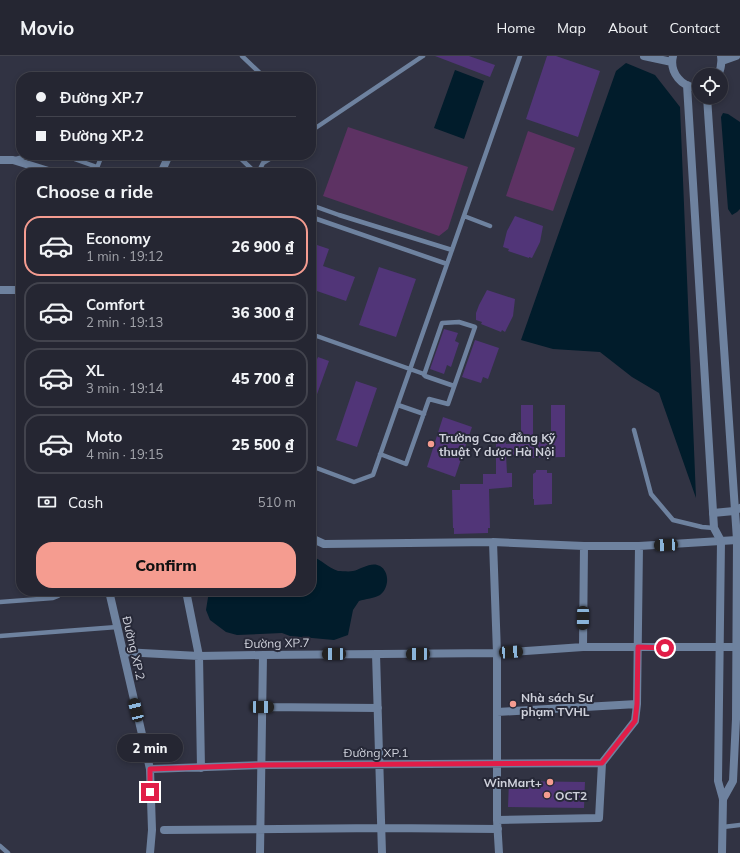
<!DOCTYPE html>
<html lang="en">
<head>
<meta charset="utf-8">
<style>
  body { margin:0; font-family:Mulish,sans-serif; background:#31323e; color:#f1f3f6; height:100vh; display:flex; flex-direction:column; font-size:15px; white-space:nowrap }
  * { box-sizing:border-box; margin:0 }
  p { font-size:13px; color:#a3a5ac }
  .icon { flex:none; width:22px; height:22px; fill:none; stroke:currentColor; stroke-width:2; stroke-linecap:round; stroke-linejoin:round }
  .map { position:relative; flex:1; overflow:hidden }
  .details { position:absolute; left:16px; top:112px; width:300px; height:428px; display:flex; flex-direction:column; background:#252632; border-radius:16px; box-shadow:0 2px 6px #0003,0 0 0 1px #42434d }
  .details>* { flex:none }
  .hud { position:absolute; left:16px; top:16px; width:300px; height:88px; border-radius:16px; box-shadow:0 2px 6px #0003,0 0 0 1px #42434d; display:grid; align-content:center; height:88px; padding:0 20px; background:#252632 }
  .buttons { position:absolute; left:692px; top:12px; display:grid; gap:8px }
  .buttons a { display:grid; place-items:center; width:36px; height:36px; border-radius:50%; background:#252632; box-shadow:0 2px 6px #0003,0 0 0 1px #42434d; font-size:20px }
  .end { position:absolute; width:18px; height:18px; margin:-9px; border:5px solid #e11d48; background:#fff; box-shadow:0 0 0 2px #fff }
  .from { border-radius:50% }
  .bubble { position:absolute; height:28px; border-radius:14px; background:#252632; box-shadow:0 2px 6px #0003,0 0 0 1px #42434d; font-size:13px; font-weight:800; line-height:28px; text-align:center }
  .car { position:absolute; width:12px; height:24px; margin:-12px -6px; border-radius:5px; box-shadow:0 0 3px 1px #0007; background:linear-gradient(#222 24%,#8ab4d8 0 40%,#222 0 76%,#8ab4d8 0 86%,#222 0) }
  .hud b { display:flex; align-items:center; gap:14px; height:38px; font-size:15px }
  .hud b+b { border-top:1px solid #42434d }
  .hud i { width:10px; height:10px; background:#f1f3f6 }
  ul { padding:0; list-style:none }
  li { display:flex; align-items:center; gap:12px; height:60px; margin:0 8px 6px; padding:0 12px; border:2px solid #42434d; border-radius:16px }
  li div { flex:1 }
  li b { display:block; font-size:15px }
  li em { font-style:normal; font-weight:800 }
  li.selected { border-color:#f59c90 }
  li>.icon { width:36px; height:36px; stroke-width:1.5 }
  h2 { padding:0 20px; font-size:18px; line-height:48px }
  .pay { display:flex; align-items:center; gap:10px; height:44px; padding:0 20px; font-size:15px }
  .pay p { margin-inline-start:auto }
  .cta { display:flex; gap:8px; margin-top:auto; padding:8px 20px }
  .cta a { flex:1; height:46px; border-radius:16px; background:#f59c90; color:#111; font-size:16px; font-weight:800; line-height:46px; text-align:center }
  header { display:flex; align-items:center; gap:24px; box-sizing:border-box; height:56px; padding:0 20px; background:#252632; border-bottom:1px solid #42434d }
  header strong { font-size:19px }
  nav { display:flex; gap:22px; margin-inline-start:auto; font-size:14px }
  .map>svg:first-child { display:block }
  .green { fill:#5d3263 }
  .water { fill:#011c2b }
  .building { fill:#513578 }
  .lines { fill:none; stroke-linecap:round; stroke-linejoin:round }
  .service { stroke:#6e829f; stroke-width:4.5 }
  .minor { stroke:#6e829f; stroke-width:8 }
  .tertiary { stroke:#6e829f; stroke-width:8 }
  .route { stroke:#e11d48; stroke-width:5 }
  .poi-dot { fill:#f59c90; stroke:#272938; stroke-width:1.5 }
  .labels { text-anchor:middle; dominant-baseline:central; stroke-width:4; stroke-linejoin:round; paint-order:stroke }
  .poi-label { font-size:12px; font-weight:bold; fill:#cfd1db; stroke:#272938; text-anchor:start }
  .street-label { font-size:12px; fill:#cfd1db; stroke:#272938 }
</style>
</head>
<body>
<header>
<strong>Movio</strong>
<nav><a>Home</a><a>Map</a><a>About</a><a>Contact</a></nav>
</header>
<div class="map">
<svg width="740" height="797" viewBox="0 0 740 797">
  <rect width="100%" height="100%" fill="#313343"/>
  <path class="green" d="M348,71L468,111L448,173L439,180L323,140Z
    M528,75L575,92L553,155L506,140Z"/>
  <path class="water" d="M626,7L655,19L680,51L696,442L659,337L632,321L600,296L553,293L521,284L616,15Z
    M455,14L484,25L464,83L434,72Z
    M723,57L728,58L740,66V153L737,156L732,159L728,153L721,61Z
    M311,500C321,503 328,512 338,515C342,515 349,516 353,515C361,513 372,505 380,510C390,516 389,532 380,539C375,542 365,543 359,545L353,554L348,579L334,584L290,580L282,577L237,579L226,576L210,564L206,554L209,535H311Z"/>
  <path class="building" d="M435,0H469L495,9L490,21Z
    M547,0H556L600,15L578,81L526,63Z
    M515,160L543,170L540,186L532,202L529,201V202L508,195L509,193L503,191L507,175Z
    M311,187L329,193L323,210L355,221L346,245L311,233Z
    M379,211L416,223L396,281L359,269Z
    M487,234L515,243L513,260L505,276L502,274L501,276L481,268L482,266L476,264V257L479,249Z
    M444,273L458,277L455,285L459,287L451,311L447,309L444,318L430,313Z
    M475,284L499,292L488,323L483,321L481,327L462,321Z
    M318,301L329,305L312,352H311V307L315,308Z
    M356,325L377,332L357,391L336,384Z
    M521,349H533V386H551V349H565V401L521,402V399H506L507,417H512V431L489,433L490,472H488V477L454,478V472H453L452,434H460V428H483V418H496V381H505L506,388L521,387Z
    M443,361L472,371L455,421L427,411Z
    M536,414H547V417H552V448L534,449V443H533V418L536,416Z
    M509,725L585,726L584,752L508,751Z"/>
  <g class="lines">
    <path class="service" d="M242,0L264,21
      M311,75L423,0
      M63,99L97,111
      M237,99L256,117
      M16,103L30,99
      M95,117L102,99
      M258,117L263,107L276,99
      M311,149L339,159L452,194
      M464,160L490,170
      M311,161L447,208
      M311,278L424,318
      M398,349L424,358
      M634,374L651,438L673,464L702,471L714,472
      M380,398L406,408L429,343L448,348L475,271L459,266L442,267L424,319L425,320L454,330
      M311,410L354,426L373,419L520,0
      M0,546L53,542L58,540L61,535
      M0,580L117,571
      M723,771L740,769
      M0,790L8,797"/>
    <path class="minor" d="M0,104H13L55,117
      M161,117L169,99
      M0,234H21
      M713,457L734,455L740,452
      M311,482L324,488L493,486L584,490H639L737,484
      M493,486L497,597V764L499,797
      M109,535L150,713L152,774L150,797
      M186,535L199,600L201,712
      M583,591L584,490
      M123,596L199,600L263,599L497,597L583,591H736
      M376,598L382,797
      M262,651L378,652
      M497,656L637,648
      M150,713L261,709L602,707
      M497,764L599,762L602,707L635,665L637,648L639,490
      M164,774L382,772L498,773
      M260,797L263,599"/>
    <path class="tertiary" d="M644,0L672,6
      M673,0C669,16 682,33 699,31
      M722,5L736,0
      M718,19C721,13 722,7 721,0
      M687,29L714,472L721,485L718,725L723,743L722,797
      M707,41L737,484L736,663L733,725L723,743"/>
  </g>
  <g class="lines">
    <path class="route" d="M150,736V713L261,709L602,707L635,665L637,648L638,591L665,592"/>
  </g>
  <g class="poi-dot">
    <circle cx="431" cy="388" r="4"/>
    <circle cx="513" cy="648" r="4"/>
    <circle cx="550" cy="726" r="4"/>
    <circle cx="547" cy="739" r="4"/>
  </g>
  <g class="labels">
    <g class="poi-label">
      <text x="439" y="381">Trường Cao đẳng Kỹ<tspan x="439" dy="14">thuật Y dược Hà Nội</tspan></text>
      <text x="521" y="641">Nhà sách Sư<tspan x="521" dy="14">phạm TVHL</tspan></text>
      <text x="542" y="726" text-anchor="end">WinMart+</text>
      <text x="555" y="739">OCT2</text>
    </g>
    <g class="street-label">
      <text transform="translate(277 587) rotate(-1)">Đường XP.7</text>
      <text transform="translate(134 592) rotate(77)">Đường XP.2</text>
      <text x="376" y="696">Đường XP.1</text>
    </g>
  </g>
</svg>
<div class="buttons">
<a><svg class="icon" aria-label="locate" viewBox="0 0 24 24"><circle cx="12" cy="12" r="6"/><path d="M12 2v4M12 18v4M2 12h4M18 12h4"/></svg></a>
</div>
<i class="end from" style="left:665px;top:592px"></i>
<i class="end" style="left:150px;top:736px"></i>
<div class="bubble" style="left:117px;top:678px;width:66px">2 min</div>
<i class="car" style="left:666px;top:489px;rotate:267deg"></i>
<i class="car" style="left:583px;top:562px;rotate:181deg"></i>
<i class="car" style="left:511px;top:596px;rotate:86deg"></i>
<i class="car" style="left:334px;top:598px;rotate:269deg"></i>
<i class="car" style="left:418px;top:598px;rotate:269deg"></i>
<i class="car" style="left:262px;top:651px;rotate:91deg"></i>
<i class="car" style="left:136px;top:654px;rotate:346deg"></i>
<div class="hud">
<b><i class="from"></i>Đường XP.7</b>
<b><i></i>Đường XP.2</b>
</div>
<section class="details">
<h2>Choose a ride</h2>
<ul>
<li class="selected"><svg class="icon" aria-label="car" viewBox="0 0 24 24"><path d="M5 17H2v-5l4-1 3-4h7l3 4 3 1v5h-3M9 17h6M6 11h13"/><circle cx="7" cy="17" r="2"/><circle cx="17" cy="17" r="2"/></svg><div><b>Economy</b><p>1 min · 19:12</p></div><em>26 900 ₫</em></li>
<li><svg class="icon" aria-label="car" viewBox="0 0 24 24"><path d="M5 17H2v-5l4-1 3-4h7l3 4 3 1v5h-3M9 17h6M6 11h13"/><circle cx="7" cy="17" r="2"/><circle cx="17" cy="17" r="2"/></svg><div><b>Comfort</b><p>2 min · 19:13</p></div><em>36 300 ₫</em></li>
<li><svg class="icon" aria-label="car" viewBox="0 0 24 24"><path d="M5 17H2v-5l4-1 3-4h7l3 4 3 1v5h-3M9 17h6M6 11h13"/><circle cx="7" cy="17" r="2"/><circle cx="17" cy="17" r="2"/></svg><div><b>XL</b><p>3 min · 19:14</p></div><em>45 700 ₫</em></li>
<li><svg class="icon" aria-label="car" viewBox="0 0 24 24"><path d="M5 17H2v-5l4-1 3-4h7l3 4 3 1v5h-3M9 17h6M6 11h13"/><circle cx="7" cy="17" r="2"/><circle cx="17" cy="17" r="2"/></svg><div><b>Moto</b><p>4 min · 19:15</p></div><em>25 500 ₫</em></li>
</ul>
<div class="pay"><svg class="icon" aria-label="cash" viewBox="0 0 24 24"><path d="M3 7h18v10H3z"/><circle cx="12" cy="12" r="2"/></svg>Cash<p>510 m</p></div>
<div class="cta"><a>Confirm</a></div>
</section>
</div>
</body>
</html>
